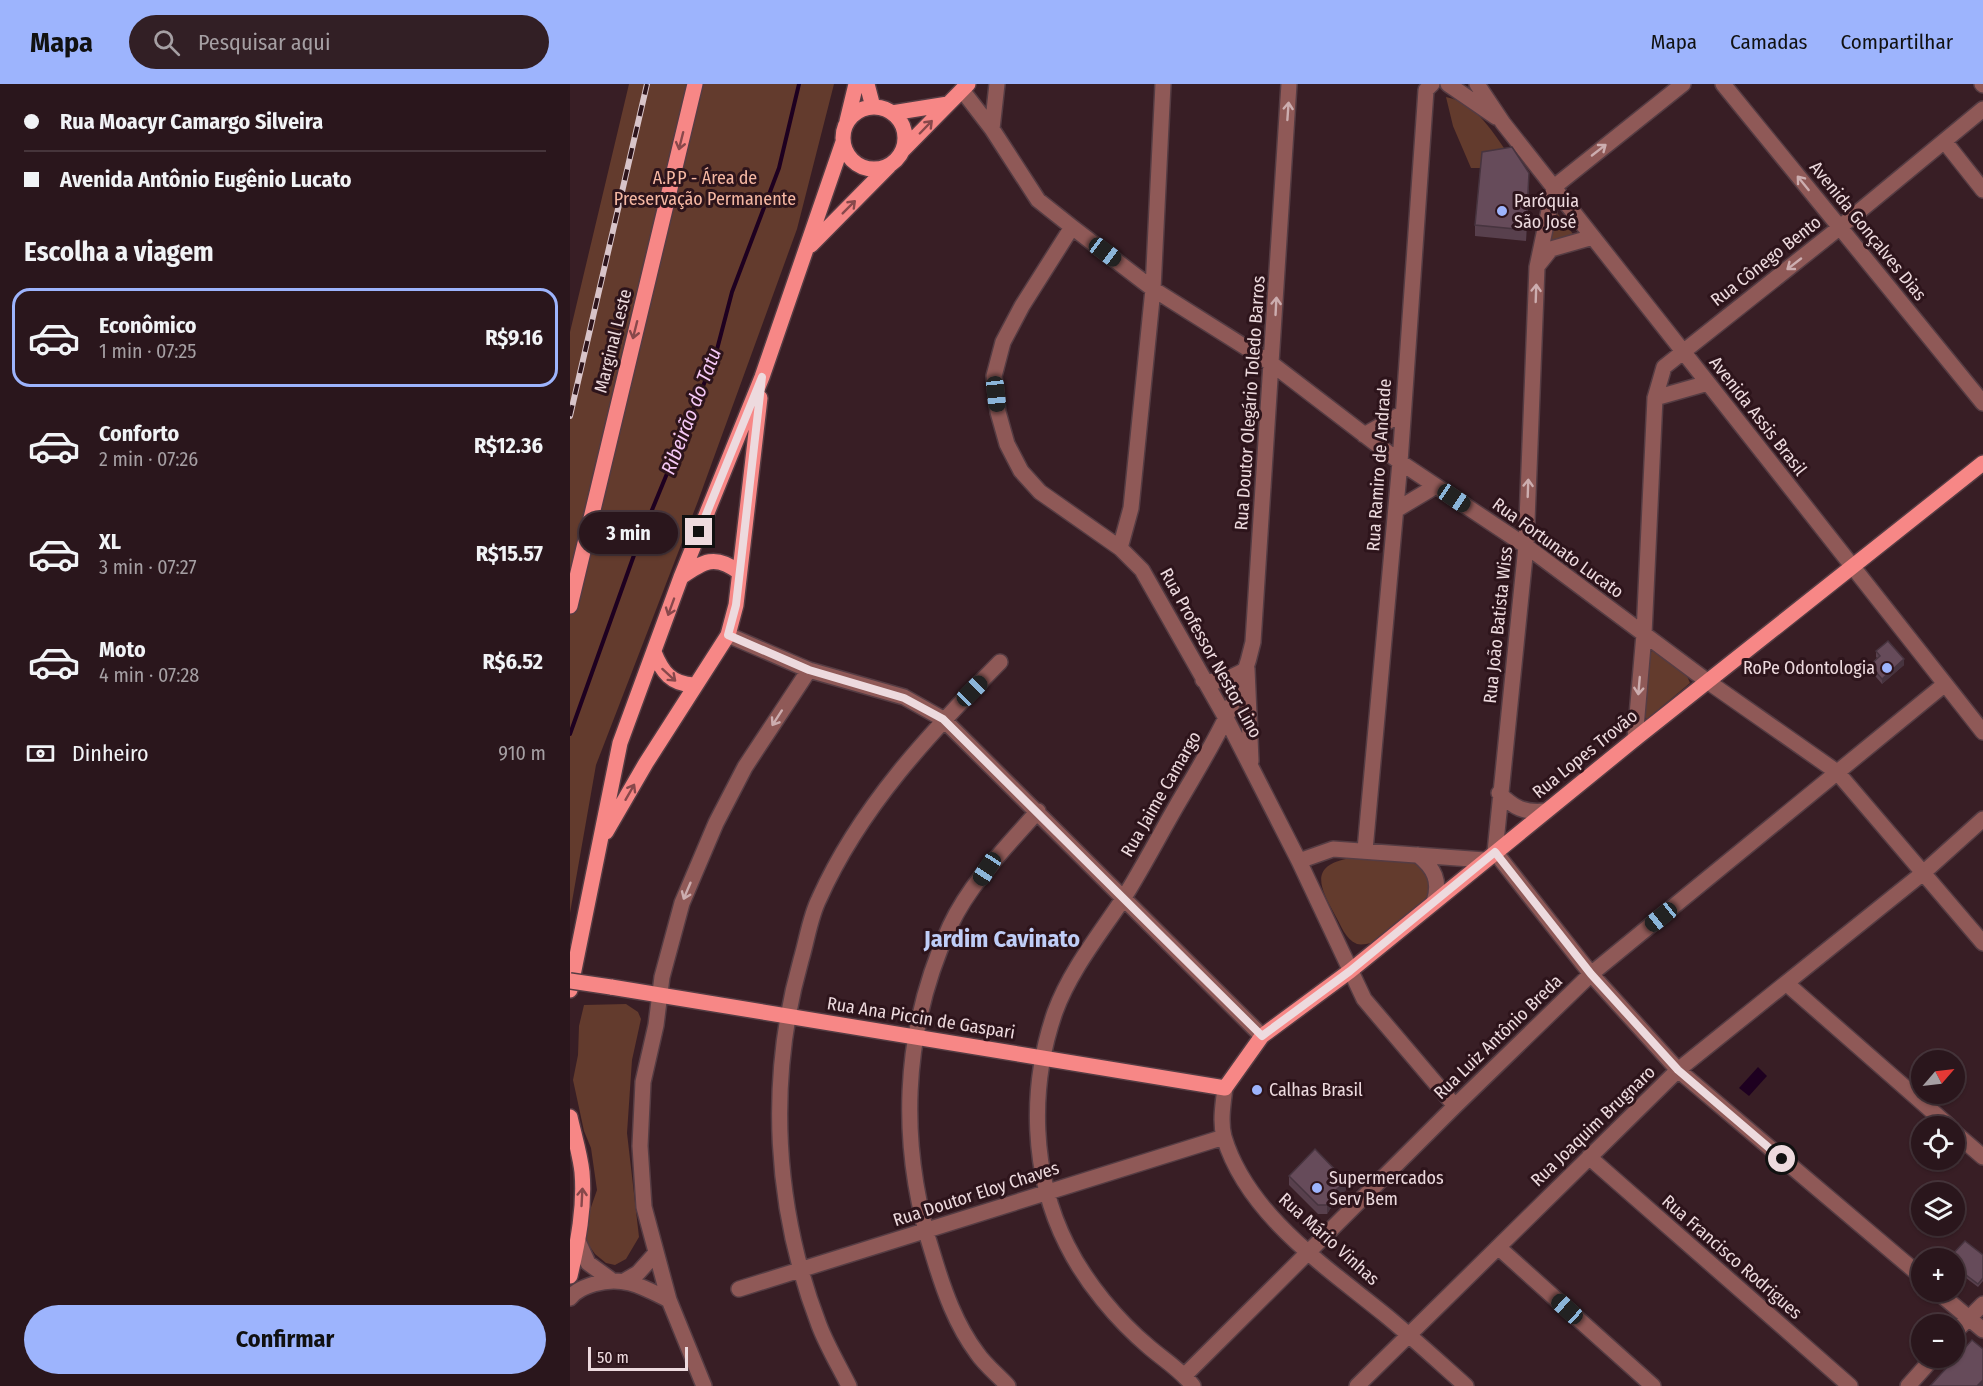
<!DOCTYPE html>
<html lang="pt">
<head>
<meta charset="utf-8">
<style>
  body { margin:0; font-family:"Fira Sans Condensed",sans-serif; background:#321f25; color:#f1f3f6; height:100vh; display:flex; flex-direction:column; font-size:22px; white-space:nowrap }
  * { box-sizing:border-box; margin:0 }
  p { font-size:20px; color:#a59fa3 }
  .icon { flex:none; width:33px; height:33px; fill:none; stroke:currentColor; stroke-width:2; stroke-linecap:round; stroke-linejoin:round }
  .map { position:relative; flex:1; overflow:hidden }
  .drawer { display:flex; flex-direction:column; background:#2a161c; width:570px }
  .drawer>* { flex:none }
  .top-card { display:grid; align-content:center; height:132px; padding:0 24px; background:#2a161c }
  .needle { width:39px; rotate:62deg }
  .buttons { position:absolute; left:1341px; top:966px; display:grid; gap:12px }
  .buttons a { display:grid; place-items:center; width:54px; height:54px; border-radius:50%; background:#2a161c; box-shadow:0 2px 4px #0004,0 0 0 2px #46353b; font-size:30px }
  .scale { position:absolute; left:18px; bottom:15px; width:100px; box-sizing:border-box; padding-left:6px; border:3px solid #eddade; border-top:0; font-size:16px; line-height:21px; white-space:nowrap; color:#eddade; -webkit-text-stroke:4px #2d141b; paint-order:stroke }
  .end { position:absolute; width:27px; height:27px; margin:-14px; border:8px solid #eddade; background:#111; box-shadow:0 0 0 3px #111 }
  .from { border-radius:50% }
  .bubble { position:absolute; height:42px; border-radius:21px; background:#2a161c; box-shadow:0 2px 4px #0004,0 0 0 2px #46353b; font-size:20px; font-weight:700; line-height:42px; text-align:center }
  .car { position:absolute; width:18px; height:36px; margin:-18px -9px; border-radius:8px; box-shadow:0 0 4px 2px #0007; background:linear-gradient(#222 24%,#8ab4d8 0 40%,#222 0 76%,#8ab4d8 0 86%,#222 0) }
  .top-card b { display:flex; align-items:center; gap:21px; height:57px; font-size:22px }
  .top-card b+b { border-top:2px solid #46353b }
  .top-card i { width:15px; height:15px; background:#f1f3f6 }
  ul { padding:0; list-style:none }
  li { display:flex; align-items:center; gap:18px; height:99px; margin:0 12px 9px; padding:0 12px; border:3px solid transparent; border-radius:18px }
  li div { flex:1 }
  li b { display:block; font-size:22px }
  li em { font-style:normal; font-weight:700 }
  li.current { border-color:#9db4fd }
  li>.icon { width:54px; height:54px; stroke-width:1.5 }
  h2 { padding:0 24px; font-size:27px; line-height:72px }
  .pay { display:flex; align-items:center; gap:15px; height:66px; padding:0 24px; font-size:22px }
  .pay p { margin-inline-start:auto }
  .action { display:flex; gap:12px; margin-top:auto; padding:12px 24px }
  .action a { flex:1; height:69px; border-radius:36px; background:#9db4fd; color:#111; font-size:24px; font-weight:700; line-height:69px; text-align:center }
  header { display:flex; align-items:center; gap:36px; box-sizing:border-box; height:84px; padding:0 30px; background:#9db4fd; color:#111 }
  header strong { font-size:28px }
  nav { display:flex; gap:33px; margin-inline-start:auto; font-size:21px }
  .search { width:420px; height:54px; background:#321f25; display:flex; align-items:center; gap:15px; box-sizing:border-box; padding:0 21px; border-radius:33px; color:#a59fa3; font-size:22px }
  main { display:flex; flex:1; min-height:0 }
  .map>svg:first-child { display:block }
  .green { fill:#633b2d }
  .water { fill:#1e0020 }
  .lines { fill:none; stroke-linecap:round; stroke-linejoin:round }
  .stream { stroke:#1e0020; stroke-width:4 }
  .minor-casing { stroke:#553c43; stroke-width:18 }
  .major-casing { stroke:#553c43; stroke-width:18 }
  .minor { stroke:#8f5957; stroke-width:15 }
  .major { stroke:#f78786; stroke-width:15 }
  .rail-casing { stroke:#d8c4c9; stroke-width:6 }
  .rail { stroke:#2d141b; stroke-width:4; stroke-dasharray:11; stroke-linecap:butt }
  .major-bridge-casing { stroke:#553c43; stroke-width:18; stroke-linecap:butt }
  .major-bridge { stroke:#f78786; stroke-width:15 }
  .wall { fill:#58404d }
  .shaded-wall { fill:#47343f }
  .building { fill:#664b5a; stroke:#47343f; stroke-width:1.5 }
  .oneway { stroke:#ccadaf }
  .oneway2 { stroke:#88484b }
  .route { stroke:#eddade; stroke-width:8 }
  .poi-dot { fill:#9db4fd; stroke:#2d141b; stroke-width:2 }
  .labels { text-anchor:middle; dominant-baseline:central; stroke-width:6; stroke-linejoin:round; paint-order:stroke }
  .park-label { font-size:18px; fill:#f6b8a3; stroke:#2d141b }
  .poi-label { font-size:18px; fill:#eddade; stroke:#2d141b; text-anchor:start }
  .street-label { font-size:18px; fill:#eddade; stroke:#2d141b }
  .water-label { font-size:20px; font-style:italic; fill:#f6c9f7; stroke:#2d141b }
  .district-label { font-size:24px; font-weight:bold; fill:#bfcdf7; stroke:#2d141b }
</style>
</head>
<body>
<header>
<strong>Mapa</strong>
<div class="search"><svg class="icon" aria-label="search" viewBox="0 0 24 24"><circle cx="10" cy="10" r="6"/><path d="M15 15l6 6"/></svg>Pesquisar aqui</div>
<nav><a>Mapa</a><a>Camadas</a><a>Compartilhar</a></nav>
</header>
<main>
<section class="drawer">
<div class="top-card">
<b><i class="from"></i>Rua Moacyr Camargo Silveira</b>
<b><i></i>Avenida Antônio Eugênio Lucato</b>
</div>
<h2>Escolha a viagem</h2>
<ul>
<li class="current"><svg class="icon" aria-label="car" viewBox="0 0 24 24"><path d="M5 17H2v-5l4-1 3-4h7l3 4 3 1v5h-3M9 17h6M6 11h13"/><circle cx="7" cy="17" r="2"/><circle cx="17" cy="17" r="2"/></svg><div><b>Econômico</b><p>1 min · 07:25</p></div><em>R$9.16</em></li>
<li><svg class="icon" aria-label="car" viewBox="0 0 24 24"><path d="M5 17H2v-5l4-1 3-4h7l3 4 3 1v5h-3M9 17h6M6 11h13"/><circle cx="7" cy="17" r="2"/><circle cx="17" cy="17" r="2"/></svg><div><b>Conforto</b><p>2 min · 07:26</p></div><em>R$12.36</em></li>
<li><svg class="icon" aria-label="car" viewBox="0 0 24 24"><path d="M5 17H2v-5l4-1 3-4h7l3 4 3 1v5h-3M9 17h6M6 11h13"/><circle cx="7" cy="17" r="2"/><circle cx="17" cy="17" r="2"/></svg><div><b>XL</b><p>3 min · 07:27</p></div><em>R$15.57</em></li>
<li><svg class="icon" aria-label="car" viewBox="0 0 24 24"><path d="M5 17H2v-5l4-1 3-4h7l3 4 3 1v5h-3M9 17h6M6 11h13"/><circle cx="7" cy="17" r="2"/><circle cx="17" cy="17" r="2"/></svg><div><b>Moto</b><p>4 min · 07:28</p></div><em>R$6.52</em></li>
</ul>
<div class="pay"><svg class="icon" aria-label="cash" viewBox="0 0 24 24"><path d="M3 7h18v10H3z"/><circle cx="12" cy="12" r="2"/></svg>Dinheiro<p>910 m</p></div>
<div class="action"><a>Confirmar</a></div>
</section>
<div class="map">
<svg width="1413" height="1302" viewBox="0 0 1413 1302">
  <rect width="100%" height="100%" fill="#381e25"/>
  <path class="green" d="M59,0H264L227,145L128,417L26,681L0,829V248Z
    M876,13C907,19 924,50 941,74L911,79L910,84H901L883,42Z
    M982,122L1003,150L980,157Z
    M1086,566L1117,592L1120,599L1077,635L1071,629L1077,569Z
    M781,774L848,778L858,784L863,809L801,859C797,860 791,861 787,860C775,855 771,841 765,831C749,802 739,781 781,774Z
    M56,920L68,928L71,935L62,976L57,1049L69,1153L56,1175L45,1181L36,1179L25,1170L16,1157L19,1129L27,1106L21,1064L14,1047L3,996L8,971L9,942L14,921Z"/>
  <path class="water" d="M1188,983L1197,992L1179,1012L1169,1004Z"/>
  <g class="lines">
    <path class="stream" d="M0,650L68,460L145,273L162,208L209,84L229,0"/>
    <defs>
      <path id="minor" d="M878,0L926,33
        M907,0L933,39L1413,648
        M1113,0L984,103L967,183L956,462L925,768L1021,890L1108,986L1352,1193
        M1153,0L1413,319
        M1412,0L1413,1
        M392,6L422,45L468,116L502,143L583,205L702,280L830,378L956,462L1137,597L1267,688L1413,859
        M422,45L427,0
        M1375,58L1413,106
        M502,143L452,222L433,258L424,292L428,328L437,360L451,387L470,408L550,464L572,486L657,636L729,777L794,915L885,1022
        M969,180L981,165L1023,153
        M1085,314L1138,299
        M794,351L833,329
        M826,426L866,402
        M550,464L561,424L583,205L593,0
        M158,551L239,586L334,613L373,635L692,952
        M633,596C648,601 664,592 677,585L681,677
        M1065,655L1074,550L1085,314L1094,283L1269,144L1413,25
        M929,709C944,724 954,729 975,727
        M795,766L830,378L856,6L862,0
        M848,771C864,784 871,797 864,818
        M729,777L763,765L915,776
        M1216,899L1379,1042
        M655,1004C653,1020 650,1038 654,1053C677,1130 755,1182 814,1230C842,1253 869,1278 896,1302
        M1384,1048L1413,1073
        M1019,1073L1280,1302
        M8,1157L18,1179L40,1195
        M928,1163L1083,1302
        M56,1196L68,1189L85,1170
        M169,1205L654,1053
        M1368,1208L1413,1246
        M0,1214C6,1206 15,1203 24,1200C53,1191 73,1203 99,1216
        M1384,1249L1413,1220
        M615,1291L885,1022L1021,890L1375,600
        M134,1302L99,1216L74,1123L70,1062L73,998L86,941L92,893L112,819L146,739L175,683L239,586
        M279,1302C269,1282 257,1262 249,1241C204,1124 197,996 231,876C237,856 240,833 249,815C290,723 360,649 430,578
        M438,1302C428,1291 415,1281 407,1269C386,1241 374,1207 364,1174C328,1063 331,949 380,842C400,799 437,762 468,727
        M623,1302C611,1286 594,1276 579,1263C547,1236 516,1199 497,1161C461,1090 459,1003 485,928C500,887 529,851 553,815C572,785 589,752 607,721C638,668 670,618 683,558L719,0
        M787,1302L1108,986L1353,789L1413,735
        M1338,1302L1363,1274"/>
      <path id="major" d="M297,0L303,23
        M273 54a31 31 0 1 1 62 0a31 31 0 1 1-62 0Z
        M322,29L378,20
        M277,37L286,0
        M333,66L398,0
        M241,161L319,82
        M111,493C134,477 145,470 169,488
        M0,522L125,0
        M84,568C92,588 101,600 124,601
        M36,748L76,679L158,551L166,521L190,314
        M41,903L655,1004L692,952L780,887L1065,655L1413,379
        M0,906L50,659L111,493L192,293L273,58
        M0,1033C4,1051 10,1070 12,1088C15,1123 8,1158 0,1192"/>
    </defs>
    <use href="#minor" class="minor-casing"/>
    <use href="#major" class="major-casing"/>
    <use href="#minor" class="minor"/>
    <use href="#major" class="major"/>
    <defs>
      <path id="rail" d="M0,332L77,0"/>
    </defs>
    <use href="#rail" class="rail-casing"/>
    <use href="#rail" class="rail"/>
    <defs>
      <path id="major-bridge" d="M0,897L41,903"/>
    </defs>
    <use href="#major-bridge" class="major-bridge-casing"/>
    <use href="#major-bridge" class="major-bridge"/>
  </g>
  <path class="wall" d="M959,101L956,157L905,152V141Z
    M1306,567L1334,581L1312,600L1300,586V581L1307,574L1306,573Z
    M719,1092L776,1106L767,1114L757,1130H748L719,1101Z
    M1413,1171V1197L1408,1203L1384,1185V1174Z"/>
  <path class="shaded-wall" d="M959,89V101L956,157V146Z
    M1334,575V581L1312,600V595Z
    M776,1097V1106L767,1114L757,1130V1121L767,1105Z
    M1413,1296V1302H1407Z"/>
  <path class="building" d="M942,63L959,89L956,146L905,141L912,68Z
    M1318,557L1334,575L1312,595L1300,581L1310,572L1306,567Z
    M745,1065L776,1097L767,1105L757,1121H748L719,1092Z
    M1395,1157L1413,1171V1194L1408,1200L1384,1182V1174H1379Z
    M1402,1256L1413,1265V1296L1407,1302H1360Z"/>
  <defs><path id="oneway-shaft" d="M-6 0H5M1.5-3L5.5 0L1.5 3" fill="none" stroke-width="1.6" stroke-linecap="round" stroke-linejoin="round" transform="scale(1.5)"/></defs>
  <g class="oneway">
    <use href="#oneway-shaft" transform="translate(718 27) rotate(-86)"/>
    <use href="#oneway-shaft" transform="translate(1029 66) rotate(-38)"/>
    <use href="#oneway-shaft" transform="translate(1233 99) rotate(-129)"/>
    <use href="#oneway-shaft" transform="translate(1224 180) rotate(142)"/>
    <use href="#oneway-shaft" transform="translate(966 209) rotate(-88)"/>
    <use href="#oneway-shaft" transform="translate(706 222) rotate(-87)"/>
    <use href="#oneway-shaft" transform="translate(958 404) rotate(-88)"/>
    <use href="#oneway-shaft" transform="translate(1069 602) rotate(95)"/>
    <use href="#oneway-shaft" transform="translate(207 634) rotate(123)"/>
    <use href="#oneway-shaft" transform="translate(117 807) rotate(113)"/>
  </g>
  <g class="oneway2">
    <use href="#oneway-shaft" transform="translate(356 43) rotate(-46)"/>
    <use href="#oneway-shaft" transform="translate(111 57) rotate(104)"/>
    <use href="#oneway-shaft" transform="translate(279 123) rotate(-45)"/>
    <use href="#oneway-shaft" transform="translate(65 246) rotate(104)"/>
    <use href="#oneway-shaft" transform="translate(101 523) rotate(110)"/>
    <use href="#oneway-shaft" transform="translate(99 591) rotate(42)"/>
    <use href="#oneway-shaft" transform="translate(60 708) rotate(-60)"/>
    <use href="#oneway-shaft" transform="translate(12 1113) rotate(-87)"/>
  </g>
  <g class="lines">
    <path class="route" d="M129,448L192,293L166,521L158,551L239,586L334,614L373,635L692,952L780,887L925,768L1021,890L1108,986L1212,1075"/>
  </g>
  <g class="poi-dot">
    <circle cx="932" cy="127" r="6"/>
    <circle cx="1317" cy="584" r="6"/>
    <circle cx="687" cy="1006" r="6"/>
    <circle cx="747" cy="1104" r="6"/>
  </g>
  <g class="labels">
    <g class="park-label">
      <text x="135" y="94">A.P.P - Área de<tspan x="135" dy="21">Preservação Permanente</tspan></text>
    </g>
    <g class="poi-label">
      <text x="944" y="117">Paróquia<tspan x="944" dy="21">São José</tspan></text>
      <text x="1305" y="584" text-anchor="end">RoPe Odontologia</text>
      <text x="699" y="1006">Calhas Brasil</text>
      <text x="759" y="1094">Supermercados<tspan x="759" dy="21">Serv Bem</tspan></text>
    </g>
    <g class="street-label">
      <text transform="translate(1298 147) rotate(51)">Avenida Gonçalves Dias</text>
      <text transform="translate(1196 177) rotate(-38)">Rua Cônego Bento</text>
      <text transform="translate(43 257) rotate(-76)">Marginal Leste</text>
      <text transform="translate(680 319) rotate(-86)">Rua Doutor Olegário Toledo Barros</text>
      <text transform="translate(1188 332) rotate(52)">Avenida Assis Brasil</text>
      <text transform="translate(809 381) rotate(-86)">Rua Ramiro de Andrade</text>
      <text transform="translate(988 464) rotate(36)">Rua Fortunato Lucato</text>
      <text transform="translate(928 541) rotate(-84)">Rua João Batista Wiss</text>
      <text transform="translate(641 569) rotate(61)">Rua Professor Nestor Lino</text>
      <text transform="translate(1015 670) rotate(-39)">Rua Lopes Trovão</text>
      <text transform="translate(591 710) rotate(-60)">Rua Jaime Camargo</text>
      <text transform="translate(351 934) rotate(9)">Rua Ana Piccin de Gaspari</text>
      <text transform="translate(928 953) rotate(-44)">Rua Luiz Antônio Breda</text>
      <text transform="translate(1023 1042) rotate(-44)">Rua Joaquim Brugnaro</text>
      <text transform="translate(406 1110) rotate(-18)">Rua Doutor Eloy Chaves</text>
      <text transform="translate(759 1155) rotate(42)">Rua Mário Vinhas</text>
      <text transform="translate(1162 1173) rotate(41)">Rua Francisco Rodrigues</text>
    </g>
    <g class="water-label">
      <text transform="translate(121 327) rotate(-69)">Ribeirão do Tatu</text>
    </g>
    <g class="district-label">
      <text x="432" y="855">Jardim Cavinato</text>
    </g>
  </g>
</svg>
<div class="buttons">
<a><svg class="needle" viewBox="-14 -14 28 28"><path d="M0-13l5 13h-10z" fill="#e53935"/><path d="M0 13l5-13h-10z" fill="#a59fa3"/></svg></a>
<a><svg class="icon" aria-label="locate" viewBox="0 0 24 24"><circle cx="12" cy="12" r="6"/><path d="M12 2v4M12 18v4M2 12h4M18 12h4"/></svg></a>
<a><svg class="icon" aria-label="layers" viewBox="0 0 24 24"><path d="M12 4l9 5-9 5-9-5zM3 14l9 5 9-5"/></svg></a>
<a>+</a>
<a>−</a>
</div>
<div class="scale">50 m</div>
<i class="end from" style="left:1212px;top:1075px"></i>
<i class="end" style="left:129px;top:448px"></i>
<div class="bubble" style="left:9px;top:428px;width:99px">3 min</div>
<i class="car" style="left:535px;top:168px;rotate:127deg"></i>
<i class="car" style="left:426px;top:310px;rotate:174deg"></i>
<i class="car" style="left:884px;top:414px;rotate:124deg"></i>
<i class="car" style="left:402px;top:607px;rotate:45deg"></i>
<i class="car" style="left:417px;top:785px;rotate:213deg"></i>
<i class="car" style="left:1091px;top:833px;rotate:231deg"></i>
<i class="car" style="left:997px;top:1225px;rotate:312deg"></i>
</div>
</main>
</body>
</html>
